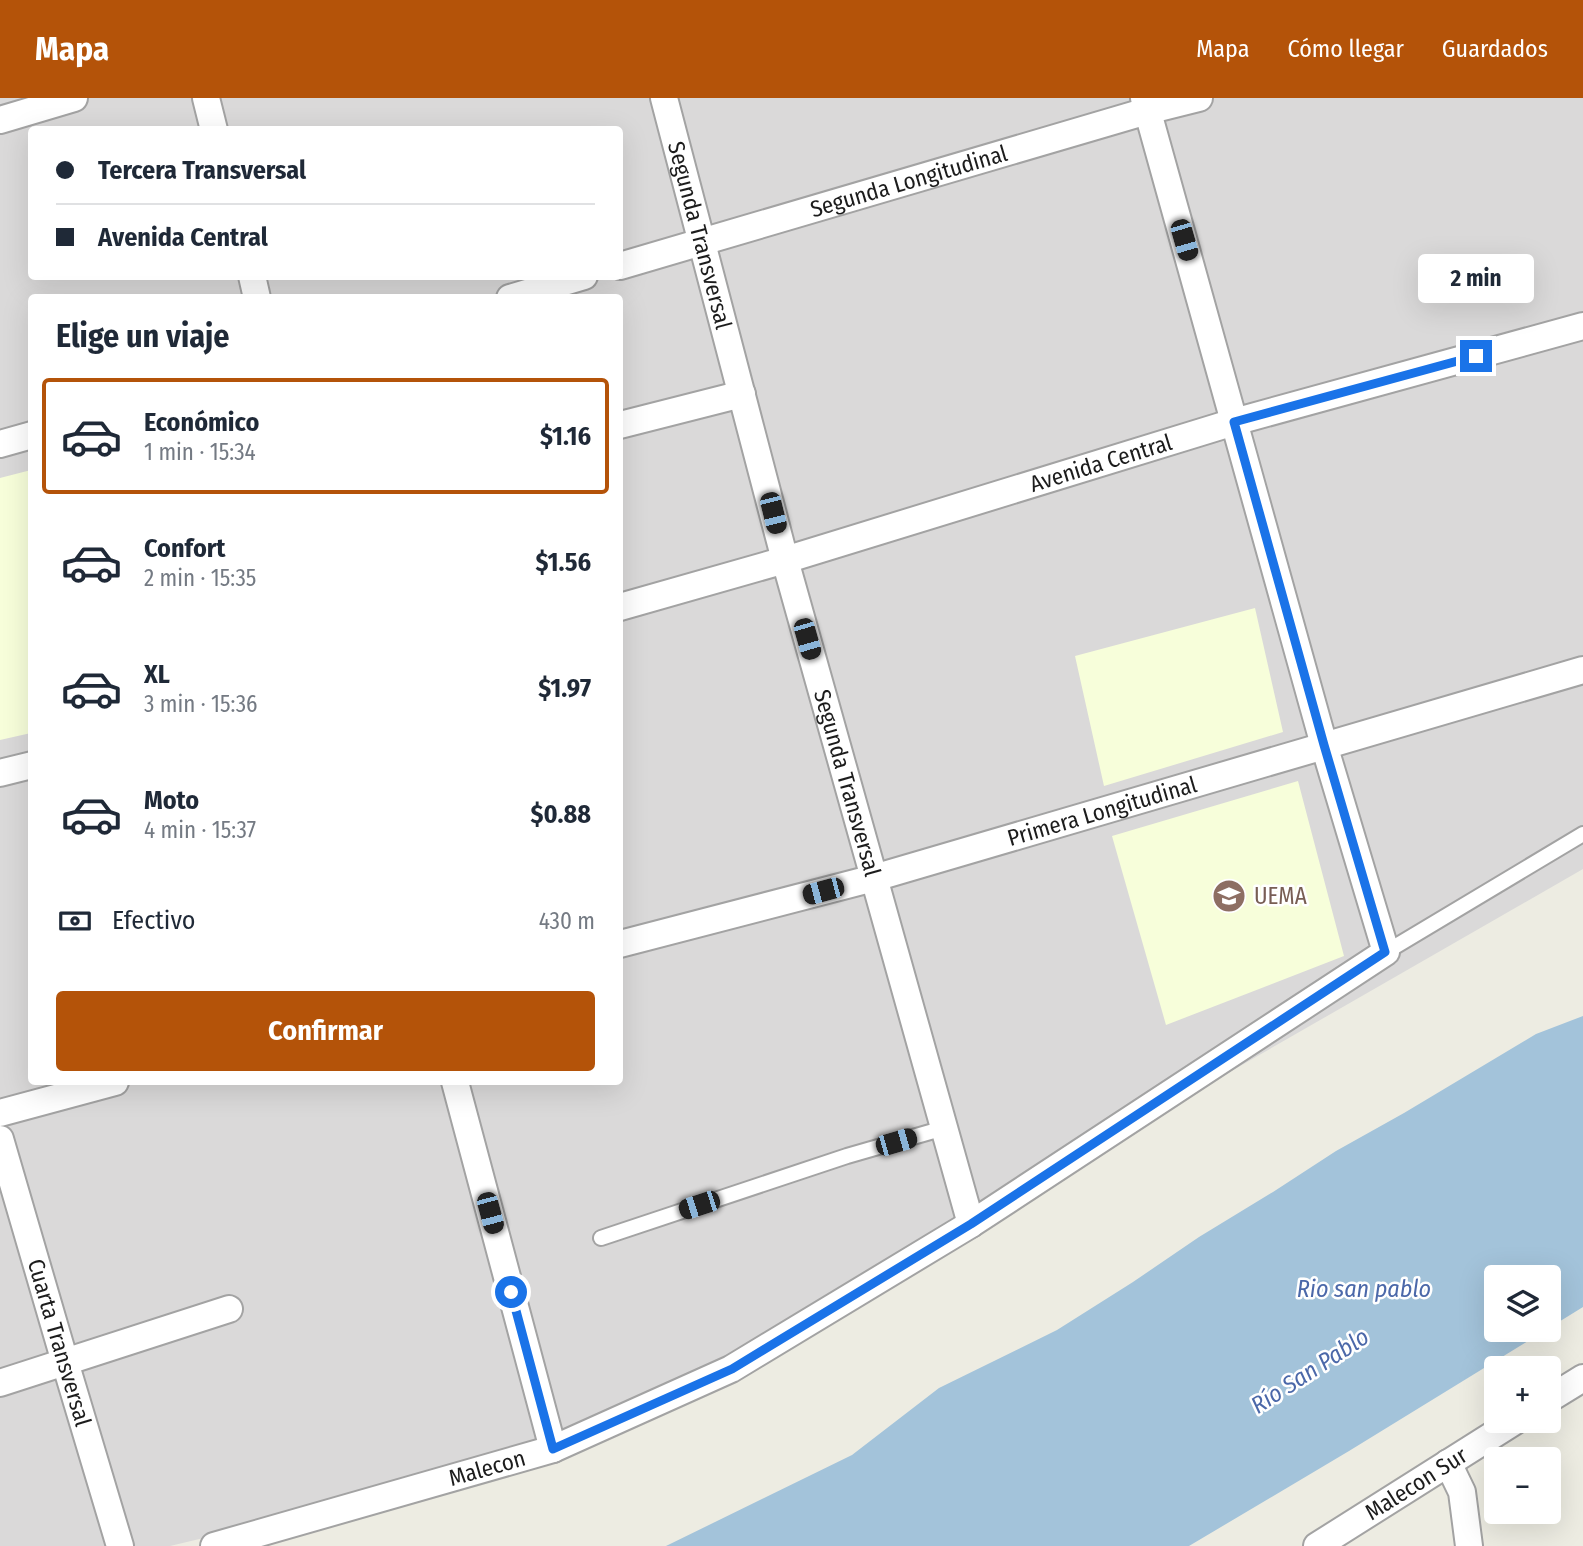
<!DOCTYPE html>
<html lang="es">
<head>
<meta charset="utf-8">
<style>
  body { margin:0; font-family:"Fira Sans Condensed",sans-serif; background:#f2f2f3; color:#1f2937; height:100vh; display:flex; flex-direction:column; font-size:26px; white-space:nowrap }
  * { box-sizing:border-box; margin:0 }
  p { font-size:23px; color:#747a83 }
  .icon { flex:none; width:38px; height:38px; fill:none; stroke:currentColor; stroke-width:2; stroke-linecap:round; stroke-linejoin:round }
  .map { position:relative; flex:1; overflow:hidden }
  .side { position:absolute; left:28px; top:196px; width:595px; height:791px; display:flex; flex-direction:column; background:#fff; border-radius:7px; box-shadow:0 7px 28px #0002 }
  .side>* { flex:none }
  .banner { position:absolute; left:28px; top:28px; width:595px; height:154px; border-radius:7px; box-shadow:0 7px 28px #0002; display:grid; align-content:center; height:154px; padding:0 28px; background:#fff }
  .fabs { position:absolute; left:1484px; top:1167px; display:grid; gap:14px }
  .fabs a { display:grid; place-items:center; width:77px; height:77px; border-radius:7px; background:#fff; box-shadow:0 7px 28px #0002; font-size:35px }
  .end { position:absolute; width:32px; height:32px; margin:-16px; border:9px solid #1a73e8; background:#fff; box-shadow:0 0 0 4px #fff }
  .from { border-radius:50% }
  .bubble { position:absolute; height:49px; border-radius:7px; background:#fff; box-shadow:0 7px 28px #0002; font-size:23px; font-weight:700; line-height:49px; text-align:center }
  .car { position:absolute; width:21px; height:42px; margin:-21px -10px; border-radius:9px; box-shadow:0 0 5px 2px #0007; background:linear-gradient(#222 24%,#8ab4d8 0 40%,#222 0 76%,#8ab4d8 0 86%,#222 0) }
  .banner b { display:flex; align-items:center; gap:24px; height:66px; font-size:26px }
  .banner b+b { border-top:2px solid #e0e1e3 }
  .banner i { width:18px; height:18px; background:#1f2937 }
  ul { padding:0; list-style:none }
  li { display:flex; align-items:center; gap:21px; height:116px; margin:0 14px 10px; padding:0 14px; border:4px solid transparent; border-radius:7px }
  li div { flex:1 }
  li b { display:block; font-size:26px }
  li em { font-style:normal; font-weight:700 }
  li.current { border-color:#b45309 }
  li>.icon { width:63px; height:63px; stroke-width:1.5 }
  h2 { padding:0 28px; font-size:32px; line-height:84px }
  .pay { display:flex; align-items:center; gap:18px; height:77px; padding:0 28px; font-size:26px }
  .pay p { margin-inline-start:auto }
  .button { display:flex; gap:14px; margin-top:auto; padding:14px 28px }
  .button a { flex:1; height:80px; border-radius:7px; background:#b45309; color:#fff; font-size:28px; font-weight:700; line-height:80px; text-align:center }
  header { display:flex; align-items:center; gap:42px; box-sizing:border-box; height:98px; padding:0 35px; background:#b45309; color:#fff }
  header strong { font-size:33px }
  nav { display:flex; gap:38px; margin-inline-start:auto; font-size:24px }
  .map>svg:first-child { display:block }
  .residential { fill:#dad9d9; fill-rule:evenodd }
  .education { fill:#f7feda }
  .water { fill:#a3c3da }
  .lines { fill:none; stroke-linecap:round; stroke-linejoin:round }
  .lane-casing { stroke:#a3a3a3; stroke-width:18 }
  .street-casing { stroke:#a3a3a3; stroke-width:30 }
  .lane { stroke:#fff; stroke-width:14 }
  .street { stroke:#fff; stroke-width:26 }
  .route { stroke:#1a73e8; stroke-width:9 }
  .labels { text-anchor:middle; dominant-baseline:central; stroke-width:5; stroke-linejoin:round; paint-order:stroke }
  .street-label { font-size:23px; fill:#1c1c1c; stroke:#fff }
  .education-label { font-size:23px; fill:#785e54; stroke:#fff; text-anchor:start }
  .water-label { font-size:24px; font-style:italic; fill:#4b68a9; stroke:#fff }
</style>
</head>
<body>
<header>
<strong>Mapa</strong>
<nav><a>Mapa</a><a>Cómo llegar</a><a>Guardados</a></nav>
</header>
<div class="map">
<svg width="1583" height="1448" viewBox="0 0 1583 1448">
  <rect width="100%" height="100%" fill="#edece2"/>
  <path class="residential" d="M0,0H1583V771L570,1353L170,1448H0ZM32,32H620V178H32ZM32,200H620V984H32Z"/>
  <path class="education" d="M31,372V635L0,642V380Z
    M1255,510L1283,634L1104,688L1075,558Z
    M1298,683L1344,858L1166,927L1112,738Z"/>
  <path class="water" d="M1583,918V1209L1549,1230V1180H1496V1232H1546L1349,1353L1189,1448H666L852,1357L939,1290L1057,1232L1133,1184L1199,1139L1273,1094L1336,1053L1404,1015L1536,936Z"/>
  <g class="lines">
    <defs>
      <path id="lane" d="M1386,854L1583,736
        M601,1140L847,1058L944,1030"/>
      <g id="street">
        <path d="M206,0L214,32"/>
        <path id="s1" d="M664,0L785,462L971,1126"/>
        <path d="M0,22L74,0"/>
        <path id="s2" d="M620,168L1147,13L1199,0"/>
        <path d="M252,178L257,200"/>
        <path d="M510,200L584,178"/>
        <path d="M620,327L742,296"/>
        <path d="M0,346L32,337"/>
        <path id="s3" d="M620,509L785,462L1234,324L1583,228"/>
        <path d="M0,675L32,667"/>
        <path id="s4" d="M620,846L874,780L1583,572"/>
        <path d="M455,984L553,1351"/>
        <path d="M0,1015L115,984"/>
        <path id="s5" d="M0,1041L65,1264L120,1448"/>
        <path d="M0,1285L229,1211"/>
        <path d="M1549,1301L1583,1280"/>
        <path d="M1448,1365L1462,1394L1469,1448"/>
        <path id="s6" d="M214,1448L553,1351L731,1271L971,1126L1386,854L1324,647L1144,0"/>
        <path id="s7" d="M1317,1448L1515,1323"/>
      </g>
    </defs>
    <use href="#lane" class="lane-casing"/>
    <use href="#street" class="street-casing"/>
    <use href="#lane" class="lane"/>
    <use href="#street" class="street"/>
  </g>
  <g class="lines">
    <path class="route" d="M511,1194L553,1351L732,1271L971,1126L1385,854L1324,647L1234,324L1476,258"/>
  </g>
  <defs>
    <symbol id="school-disc" viewBox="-11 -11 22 22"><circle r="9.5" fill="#8d6e63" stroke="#fff"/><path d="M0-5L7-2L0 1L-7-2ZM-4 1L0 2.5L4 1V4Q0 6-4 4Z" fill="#fff"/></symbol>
  </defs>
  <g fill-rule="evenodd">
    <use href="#school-disc" x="1210" y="779" width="38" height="38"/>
  </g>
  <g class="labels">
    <g class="street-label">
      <text stroke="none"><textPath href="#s2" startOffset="301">Segunda Longitudinal</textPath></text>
      <text stroke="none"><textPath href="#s1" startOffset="142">Segunda Transversal</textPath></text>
      <text stroke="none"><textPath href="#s3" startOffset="502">Avenida Central</textPath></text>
      <text stroke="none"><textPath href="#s1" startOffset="709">Segunda Transversal</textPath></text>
      <text stroke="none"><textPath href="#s4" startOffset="500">Primera Longitudinal</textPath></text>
      <text stroke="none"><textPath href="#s5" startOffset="212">Cuarta Transversal</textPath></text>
      <text stroke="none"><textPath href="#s6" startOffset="284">Malecon</textPath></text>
      <text stroke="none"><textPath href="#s7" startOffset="117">Malecon Sur</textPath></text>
    </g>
    <g class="education-label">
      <text x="1254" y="798">UEMA</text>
    </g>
    <g class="water-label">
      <text x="1364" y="1191">Rio san pablo</text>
      <text transform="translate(1310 1273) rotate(-33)">Río San Pablo</text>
    </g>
  </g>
</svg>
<div class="fabs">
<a><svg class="icon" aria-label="layers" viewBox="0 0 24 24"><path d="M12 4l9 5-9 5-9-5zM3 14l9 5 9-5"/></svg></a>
<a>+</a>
<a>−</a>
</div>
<i class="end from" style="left:511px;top:1194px"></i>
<i class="end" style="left:1476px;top:258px"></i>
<div class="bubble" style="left:1418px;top:156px;width:116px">2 min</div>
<i class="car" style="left:1184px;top:142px;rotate:164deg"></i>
<i class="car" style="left:773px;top:415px;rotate:166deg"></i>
<i class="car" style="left:807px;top:541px;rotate:164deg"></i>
<i class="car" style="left:823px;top:793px;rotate:255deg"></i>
<i class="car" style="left:896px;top:1044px;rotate:74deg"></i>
<i class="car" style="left:699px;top:1107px;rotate:252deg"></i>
<i class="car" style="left:490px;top:1115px;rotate:165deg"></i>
<div class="banner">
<b><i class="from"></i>Tercera Transversal</b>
<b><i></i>Avenida Central</b>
</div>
<section class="side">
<h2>Elige un viaje</h2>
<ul>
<li class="current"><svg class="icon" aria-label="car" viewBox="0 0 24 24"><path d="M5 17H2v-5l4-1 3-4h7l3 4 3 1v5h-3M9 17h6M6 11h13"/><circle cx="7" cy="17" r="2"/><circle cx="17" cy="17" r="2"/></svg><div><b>Económico</b><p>1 min · 15:34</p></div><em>$1.16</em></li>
<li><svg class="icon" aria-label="car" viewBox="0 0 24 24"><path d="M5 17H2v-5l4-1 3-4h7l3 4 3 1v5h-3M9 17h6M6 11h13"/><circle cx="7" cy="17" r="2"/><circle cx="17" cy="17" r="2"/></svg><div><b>Confort</b><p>2 min · 15:35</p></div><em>$1.56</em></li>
<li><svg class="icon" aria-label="car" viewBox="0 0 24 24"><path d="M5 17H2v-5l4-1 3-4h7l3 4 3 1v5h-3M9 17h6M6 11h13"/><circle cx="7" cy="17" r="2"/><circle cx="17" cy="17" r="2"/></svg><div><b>XL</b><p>3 min · 15:36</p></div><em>$1.97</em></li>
<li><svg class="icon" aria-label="car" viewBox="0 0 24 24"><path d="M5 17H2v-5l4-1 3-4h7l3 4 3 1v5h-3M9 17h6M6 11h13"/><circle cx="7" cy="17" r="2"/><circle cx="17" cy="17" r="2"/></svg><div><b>Moto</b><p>4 min · 15:37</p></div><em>$0.88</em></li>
</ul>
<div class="pay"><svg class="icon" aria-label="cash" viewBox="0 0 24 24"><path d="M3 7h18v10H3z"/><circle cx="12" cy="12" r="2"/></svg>Efectivo<p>430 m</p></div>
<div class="button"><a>Confirmar</a></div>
</section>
</div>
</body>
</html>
